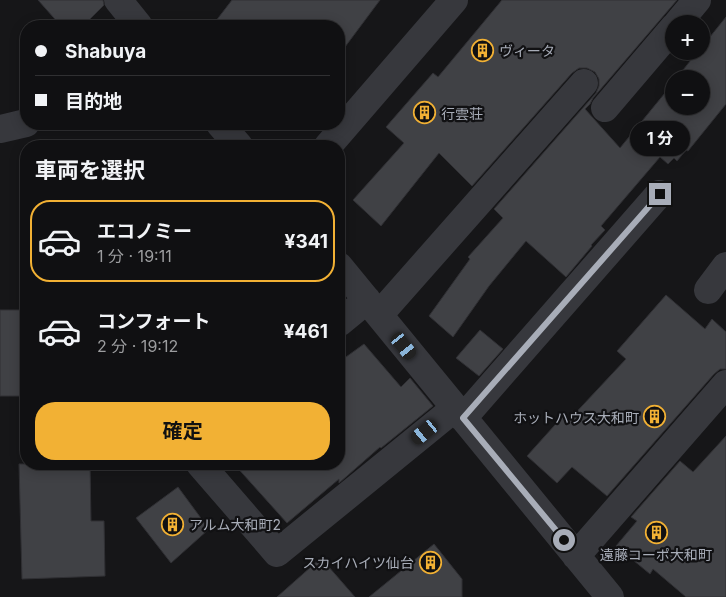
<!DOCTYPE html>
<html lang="ja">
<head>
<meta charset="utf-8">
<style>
  body { margin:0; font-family:Inter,"Noto Sans JP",sans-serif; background:#1e1e20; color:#f1f3f6; height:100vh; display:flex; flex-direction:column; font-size:19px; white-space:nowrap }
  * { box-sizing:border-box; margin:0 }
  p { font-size:16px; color:#9c9d9f }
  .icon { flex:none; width:28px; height:28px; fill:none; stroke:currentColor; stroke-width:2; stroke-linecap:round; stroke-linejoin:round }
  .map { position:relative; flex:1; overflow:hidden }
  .side { position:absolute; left:20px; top:140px; width:325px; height:330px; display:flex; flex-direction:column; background:#101012; border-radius:20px; box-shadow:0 2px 12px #0003,0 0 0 1px #303032 }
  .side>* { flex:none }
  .top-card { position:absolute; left:20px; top:20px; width:325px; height:110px; border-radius:20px; box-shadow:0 2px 12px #0003,0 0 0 1px #303032; display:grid; align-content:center; height:110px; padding:0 15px; background:#101012 }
  .buttons { position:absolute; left:665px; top:15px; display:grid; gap:10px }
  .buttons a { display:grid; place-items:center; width:45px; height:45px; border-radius:50%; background:#101012; box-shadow:0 2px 12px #0003,0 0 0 1px #303032; font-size:25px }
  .end { position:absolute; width:22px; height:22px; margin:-11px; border:6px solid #a8adb8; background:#111; box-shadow:0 0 0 2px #111 }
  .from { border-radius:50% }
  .bubble { position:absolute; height:35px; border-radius:18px; background:#101012; box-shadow:0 2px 12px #0003,0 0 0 1px #303032; font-size:16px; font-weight:700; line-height:35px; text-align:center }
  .car { position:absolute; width:15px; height:30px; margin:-15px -8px; border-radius:6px; box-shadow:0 0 4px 1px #0007; background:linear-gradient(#222 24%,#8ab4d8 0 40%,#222 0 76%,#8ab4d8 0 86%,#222 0) }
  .top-card b { display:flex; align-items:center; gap:18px; height:48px; font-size:19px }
  .top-card b+b { border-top:1px solid #303032 }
  .top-card i { width:12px; height:12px; background:#f1f3f6 }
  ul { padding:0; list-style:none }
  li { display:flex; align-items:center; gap:15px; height:82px; margin:0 10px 8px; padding:0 5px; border:2px solid transparent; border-radius:20px }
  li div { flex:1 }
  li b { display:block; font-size:19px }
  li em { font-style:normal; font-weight:700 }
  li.selected { border-color:#f2b134 }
  li>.icon { width:45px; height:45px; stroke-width:1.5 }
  h2 { padding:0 15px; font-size:22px; line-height:60px }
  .button { display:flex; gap:10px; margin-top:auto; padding:10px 15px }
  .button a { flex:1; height:58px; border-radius:20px; background:#f2b134; color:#111; font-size:20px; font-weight:700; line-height:58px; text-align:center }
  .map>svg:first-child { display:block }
  .building { fill:#404145; stroke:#303034 }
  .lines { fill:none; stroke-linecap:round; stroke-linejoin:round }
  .minor { stroke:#37383d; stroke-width:28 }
  .route { stroke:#a8adb8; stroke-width:6 }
  .labels { text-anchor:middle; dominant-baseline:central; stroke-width:4.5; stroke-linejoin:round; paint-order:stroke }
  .poi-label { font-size:14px; fill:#a8adb8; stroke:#111113; text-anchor:start }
</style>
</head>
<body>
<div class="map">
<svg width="726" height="597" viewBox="0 0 726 597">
  <rect width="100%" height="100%" fill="#161618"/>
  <path class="building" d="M38,0H103L104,5L83,26H61Z
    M232,0H380L339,55V26H212Z
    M502,0H677L593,98L590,104L585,109L620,148L674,82V106H701V79H676L698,51H701V48L726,17V104L688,151L686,150L677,161L674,158L668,164L660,157L601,226L605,230L591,245L592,246L566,277L526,241L489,286L453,337L429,316L470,259L468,257L503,218L494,209L596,93L599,86V79L595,72L587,68H579L572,73L472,186L439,153L381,226L353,200L404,143L386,127L433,73L438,77Z
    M666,295L705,329L712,319L726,332V369H720L714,374L607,496L572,467L557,483L527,456L563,416L568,421L626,359L617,351Z
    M0,310H26V396H0Z
    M480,330L503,349L479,376L456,358Z
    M364,344L401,387L410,378L433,406L381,448L380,447L339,483V479L287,523L234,464H339V362Z
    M726,436V597H686L653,569L650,574L616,546L637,521L631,517L680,461L693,472Z
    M19,464H90L91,521H104L105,576L22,579Z
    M178,487L209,529L171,563L136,518Z
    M434,544L462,579V597H369Z
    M321,558L355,597H277Z"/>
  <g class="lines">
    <path class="minor" d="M118,0L139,26
      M677,24L697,0
      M605,108L674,27
      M220,124L239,146
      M0,129L26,123
      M328,146L454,0
      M339,266L610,597
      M708,290L726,266
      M379,315L584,83
      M339,323L367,300
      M463,418L659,194
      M200,464L277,553L455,408
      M576,556L726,384"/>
  </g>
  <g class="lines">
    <path class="route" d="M564,540L463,418L660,194"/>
  </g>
  <defs>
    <symbol id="building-ring" viewBox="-11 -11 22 22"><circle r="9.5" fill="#111113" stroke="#f2b134" stroke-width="1.5"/><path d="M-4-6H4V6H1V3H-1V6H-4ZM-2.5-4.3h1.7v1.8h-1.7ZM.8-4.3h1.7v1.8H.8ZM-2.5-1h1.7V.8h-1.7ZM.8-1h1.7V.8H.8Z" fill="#f2b134"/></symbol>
  </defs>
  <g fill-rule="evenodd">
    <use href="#building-ring" x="470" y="38" width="25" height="25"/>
    <use href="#building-ring" x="412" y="100" width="25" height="25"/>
    <use href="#building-ring" x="642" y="404" width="25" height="25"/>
    <use href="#building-ring" x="160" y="512" width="25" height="25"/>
    <use href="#building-ring" x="644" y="520" width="25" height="25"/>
    <use href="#building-ring" x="418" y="550" width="25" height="25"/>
  </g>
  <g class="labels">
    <g class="poi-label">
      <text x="499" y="50">ヴィータ</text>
      <text x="441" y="113">行雲荘</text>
      <text x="639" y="417" text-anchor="end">ホットハウス大和町</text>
      <text x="189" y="524">アルム大和町2</text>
      <text x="656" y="554" text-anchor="middle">遠藤コーポ大和町</text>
      <text x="414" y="562" text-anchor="end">スカイハイツ仙台</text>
    </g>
  </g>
</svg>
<div class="buttons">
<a>+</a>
<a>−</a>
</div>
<i class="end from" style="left:564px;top:540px"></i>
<i class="end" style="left:660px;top:194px"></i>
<div class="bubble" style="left:630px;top:121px;width:60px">1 分</div>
<i class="car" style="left:404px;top:346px;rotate:141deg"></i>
<i class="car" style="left:425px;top:432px;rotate:231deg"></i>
<div class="top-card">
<b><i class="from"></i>Shabuya</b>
<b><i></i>目的地</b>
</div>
<section class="side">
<h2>車両を選択</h2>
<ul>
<li class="selected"><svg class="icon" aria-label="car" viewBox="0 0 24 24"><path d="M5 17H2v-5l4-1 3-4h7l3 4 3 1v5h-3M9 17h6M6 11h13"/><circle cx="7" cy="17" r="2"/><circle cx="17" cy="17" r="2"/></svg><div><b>エコノミー</b><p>1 分 · 19:11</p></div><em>¥341</em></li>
<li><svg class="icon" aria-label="car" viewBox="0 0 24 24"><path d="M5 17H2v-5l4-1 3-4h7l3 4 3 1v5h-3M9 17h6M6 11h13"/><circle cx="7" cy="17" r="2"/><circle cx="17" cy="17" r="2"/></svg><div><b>コンフォート</b><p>2 分 · 19:12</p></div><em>¥461</em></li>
</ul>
<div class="button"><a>確定</a></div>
</section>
</div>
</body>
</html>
